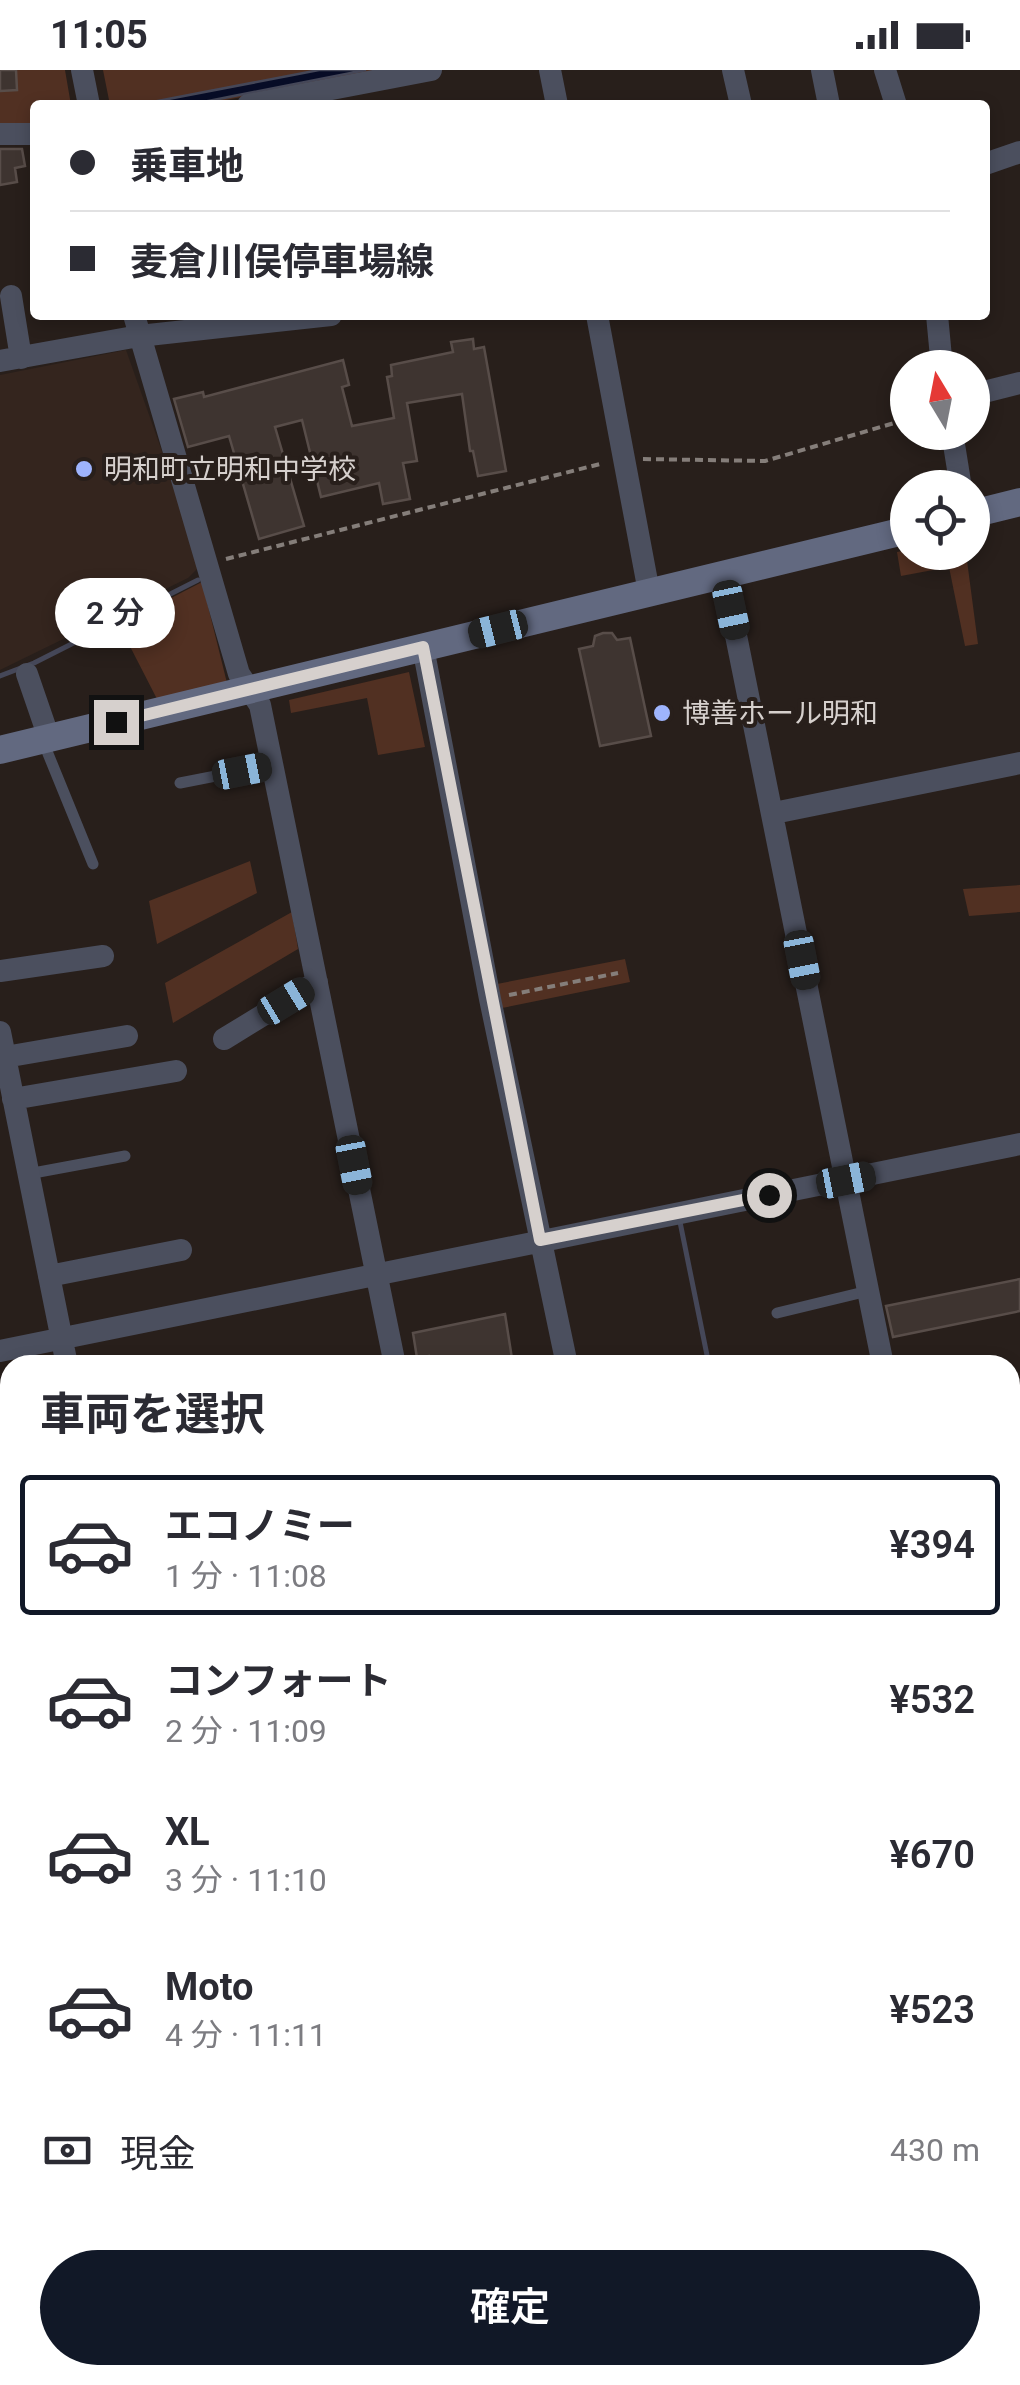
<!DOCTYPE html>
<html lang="ja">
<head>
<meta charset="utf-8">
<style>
  body { margin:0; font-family:Roboto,"Noto Sans JP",sans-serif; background:#f2f2f3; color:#2b2b33; height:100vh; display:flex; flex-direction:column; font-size:38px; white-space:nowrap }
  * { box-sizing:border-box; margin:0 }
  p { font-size:32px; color:#7c7c81 }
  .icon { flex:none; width:55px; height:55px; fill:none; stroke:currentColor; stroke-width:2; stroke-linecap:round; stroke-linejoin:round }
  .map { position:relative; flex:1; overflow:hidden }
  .drawer { position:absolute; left:0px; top:1285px; width:1020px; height:1030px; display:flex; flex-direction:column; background:#fff; border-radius:30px 30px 0 0; box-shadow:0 5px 15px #0003 }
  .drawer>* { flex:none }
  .guide { position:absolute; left:30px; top:30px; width:960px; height:220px; border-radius:10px; box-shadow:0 5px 15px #0003; display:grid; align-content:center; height:220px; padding:0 40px; background:#fff }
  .needle { width:65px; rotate:350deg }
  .fabs { position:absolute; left:890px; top:280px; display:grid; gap:20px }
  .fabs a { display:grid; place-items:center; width:100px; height:100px; border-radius:50%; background:#fff; box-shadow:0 5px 15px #0003; font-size:50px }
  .end { position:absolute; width:45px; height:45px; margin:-22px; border:12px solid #d6d0cd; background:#111; box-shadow:0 0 0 5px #111 }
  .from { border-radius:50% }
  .bubble { position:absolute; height:70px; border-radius:35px; background:#fff; box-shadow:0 5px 15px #0003; font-size:32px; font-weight:600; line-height:70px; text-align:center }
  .car { position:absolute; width:30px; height:60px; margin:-30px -15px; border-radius:12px; box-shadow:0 0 8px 2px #0007; background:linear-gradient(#222 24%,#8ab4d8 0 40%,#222 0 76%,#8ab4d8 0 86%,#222 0) }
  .guide b { display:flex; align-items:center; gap:35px; height:95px; font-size:38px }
  .guide b+b { border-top:2px solid #e1e1e2 }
  .guide i { width:25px; height:25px; background:#2b2b33 }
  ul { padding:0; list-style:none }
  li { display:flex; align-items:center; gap:30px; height:140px; margin:0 20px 15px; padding:0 20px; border:5px solid transparent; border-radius:10px }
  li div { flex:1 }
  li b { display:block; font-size:38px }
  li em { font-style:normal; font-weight:600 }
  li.active { border-color:#111827 }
  li>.icon { width:90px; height:90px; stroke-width:1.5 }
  h2 { padding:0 40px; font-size:45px; line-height:120px }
  .pay { display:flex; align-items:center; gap:25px; height:110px; padding:0 40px; font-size:38px }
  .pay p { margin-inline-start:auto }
  .button { display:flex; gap:20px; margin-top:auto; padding:20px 40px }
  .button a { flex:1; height:115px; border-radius:60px; background:#111827; color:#fff; font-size:40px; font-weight:600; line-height:115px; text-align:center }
  .status { display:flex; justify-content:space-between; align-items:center; height:70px; padding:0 50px; background:#fff; direction:ltr }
  .status svg { height:28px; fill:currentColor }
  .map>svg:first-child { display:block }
  .built { fill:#34251e }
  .green { fill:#513022 }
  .water { fill:#070c26; stroke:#454758; stroke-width:2.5 }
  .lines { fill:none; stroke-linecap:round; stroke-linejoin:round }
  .stream { stroke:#454758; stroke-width:5 }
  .building { fill:#3e3430; stroke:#584d49; stroke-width:2.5 }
  .path { stroke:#857e7a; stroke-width:4; stroke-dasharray:8 5; stroke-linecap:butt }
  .service { stroke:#4b4f5e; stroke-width:11 }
  .minor { stroke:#4b4f5e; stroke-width:22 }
  .secondary { stroke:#626980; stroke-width:28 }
  .route { stroke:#d6d0cd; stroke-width:12 }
  .poi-dot { fill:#9eb4fd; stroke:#281f1b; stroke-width:4 }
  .labels { text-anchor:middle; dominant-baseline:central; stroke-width:8; stroke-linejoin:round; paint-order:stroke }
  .poi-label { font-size:28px; fill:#d6d0cd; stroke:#281f1b; text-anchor:start }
</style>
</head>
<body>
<div class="status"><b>11:05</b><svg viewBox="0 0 49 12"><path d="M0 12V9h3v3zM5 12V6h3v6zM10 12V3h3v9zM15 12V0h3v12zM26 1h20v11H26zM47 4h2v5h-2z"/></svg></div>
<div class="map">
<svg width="1020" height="2315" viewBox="0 0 1020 2315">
  <rect width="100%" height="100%" fill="#281f1b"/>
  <path class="built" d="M126,280L202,494L188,508L0,600V305Z"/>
  <path class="green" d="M0,0H65L71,35H35V54H0Z
    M103,0H385L199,35H110Z
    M907,480L908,482L966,483L978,574L965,576L949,497L901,506L897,482Z
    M202,512L227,613L157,629L119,555Z
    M409,602L425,677L378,685L367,628L291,643L289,630Z
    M250,791L257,823L157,874L149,831Z
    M1020,815V842L969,846L963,819Z
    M292,842L298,879L173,953L165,913Z
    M625,889L630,912L502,938L497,914Z"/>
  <path class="water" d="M319,0H366L188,35H137Z"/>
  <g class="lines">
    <path class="stream" d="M0,606L34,593L198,510
      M680,1152L709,1295
      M0,1839L10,1891"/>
  </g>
  <path class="building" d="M0,0H16L17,20L0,21Z
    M0,79H22L25,96L15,98L17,112L0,115Z
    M473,269L474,279L484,277L506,401L478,406L473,381H470L462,324L407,333L417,391L403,393L410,429L383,434L379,413L321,427L302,350L275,357L304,456L259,469L229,366L188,377L174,329L203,322L204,327L343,290L349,315L342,317L352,356L394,348L387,307L392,306L391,295L453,282L451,272Z
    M603,563H612L617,570L630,568L651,666L600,676L579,579L593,576L595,566Z
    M1020,1209V1241L893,1267L886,1236Z
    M505,1244L513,1295H431L429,1286L417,1288L413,1263Z"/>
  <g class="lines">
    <path class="path" d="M643,389L765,391L908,349
      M226,489L604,393
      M509,925L618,903"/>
    <path class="service" d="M42,669L93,794
      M180,713L272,695
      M28,1104L125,1086
      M777,1243L868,1221"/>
    <path class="minor" d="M82,0L89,35
      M550,0L557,35
      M733,0L741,35
      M822,0L829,35
      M885,0L896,35
      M248,35L431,0
      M0,64H35
      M985,94L1020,82
      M11,226L21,288
      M134,245L239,604L260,635L395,1295
      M597,245L649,522
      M937,245L942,298
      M0,291L139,266L331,245
      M972,325L1020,313
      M952,362L961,418
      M724,506L883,1295
      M423,577L490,929L567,1295
      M27,604L49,668
      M774,743L1020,693
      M0,901L103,886
      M0,962L67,1295
      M224,969L317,912
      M5,987L127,966
      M13,1029L176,1001
      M49,1206L181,1180
      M0,1281L1020,1074
      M0,1422L10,1420
      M1010,1919L1020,1917
      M0,2187L10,2184
      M269,2305L271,2315
      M597,2305L599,2315
      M772,2305L774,2315
      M966,2305L967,2315"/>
    <path class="secondary" d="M972,444L1020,432
      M0,680L908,460"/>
  </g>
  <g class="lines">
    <path class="route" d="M116,652L423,577L540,1170L769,1125"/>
  </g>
  <g class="poi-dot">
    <circle cx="84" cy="399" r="10"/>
    <circle cx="662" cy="643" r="10"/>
  </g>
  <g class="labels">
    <g class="poi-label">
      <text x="104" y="399">明和町立明和中学校</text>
      <text x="682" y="643">博善ホール明和</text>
    </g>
  </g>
</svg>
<div class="fabs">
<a><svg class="needle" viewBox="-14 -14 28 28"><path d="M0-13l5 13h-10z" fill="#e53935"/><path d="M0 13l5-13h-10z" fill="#7c7c81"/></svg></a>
<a><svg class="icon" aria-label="locate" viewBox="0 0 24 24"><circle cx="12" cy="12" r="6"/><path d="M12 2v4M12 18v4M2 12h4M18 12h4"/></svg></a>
</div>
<i class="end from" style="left:769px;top:1125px"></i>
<i class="end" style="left:116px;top:652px"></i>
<div class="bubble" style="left:55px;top:508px;width:120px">2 分</div>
<i class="car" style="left:731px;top:540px;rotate:168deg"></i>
<i class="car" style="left:498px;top:559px;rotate:256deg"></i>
<i class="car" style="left:242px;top:701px;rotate:79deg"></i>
<i class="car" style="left:802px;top:890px;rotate:169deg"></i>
<i class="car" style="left:286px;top:931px;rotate:59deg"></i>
<i class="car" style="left:354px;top:1095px;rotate:169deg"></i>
<i class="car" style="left:846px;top:1110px;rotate:79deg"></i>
<div class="guide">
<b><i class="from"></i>乗車地</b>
<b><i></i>麦倉川俣停車場線</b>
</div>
<section class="drawer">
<h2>車両を選択</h2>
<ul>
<li class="active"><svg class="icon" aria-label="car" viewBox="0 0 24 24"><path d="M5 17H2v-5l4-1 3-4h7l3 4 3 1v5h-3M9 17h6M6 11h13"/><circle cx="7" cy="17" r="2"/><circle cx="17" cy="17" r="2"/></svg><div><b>エコノミー</b><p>1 分 · 11:08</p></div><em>¥394</em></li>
<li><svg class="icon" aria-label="car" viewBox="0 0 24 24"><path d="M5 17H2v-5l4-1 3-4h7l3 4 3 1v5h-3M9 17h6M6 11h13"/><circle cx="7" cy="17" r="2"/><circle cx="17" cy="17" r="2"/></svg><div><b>コンフォート</b><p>2 分 · 11:09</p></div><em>¥532</em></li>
<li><svg class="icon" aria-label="car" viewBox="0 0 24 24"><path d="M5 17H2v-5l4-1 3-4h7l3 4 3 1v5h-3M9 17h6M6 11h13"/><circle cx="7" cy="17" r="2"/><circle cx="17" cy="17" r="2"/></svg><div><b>XL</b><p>3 分 · 11:10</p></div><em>¥670</em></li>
<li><svg class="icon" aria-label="car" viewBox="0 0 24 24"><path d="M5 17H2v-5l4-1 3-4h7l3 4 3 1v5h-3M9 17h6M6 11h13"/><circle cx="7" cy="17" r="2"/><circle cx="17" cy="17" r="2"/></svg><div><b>Moto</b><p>4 分 · 11:11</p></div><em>¥523</em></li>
</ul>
<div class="pay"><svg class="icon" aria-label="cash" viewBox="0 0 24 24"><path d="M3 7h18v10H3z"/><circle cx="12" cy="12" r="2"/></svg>現金<p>430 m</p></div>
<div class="button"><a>確定</a></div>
</section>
</div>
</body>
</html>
